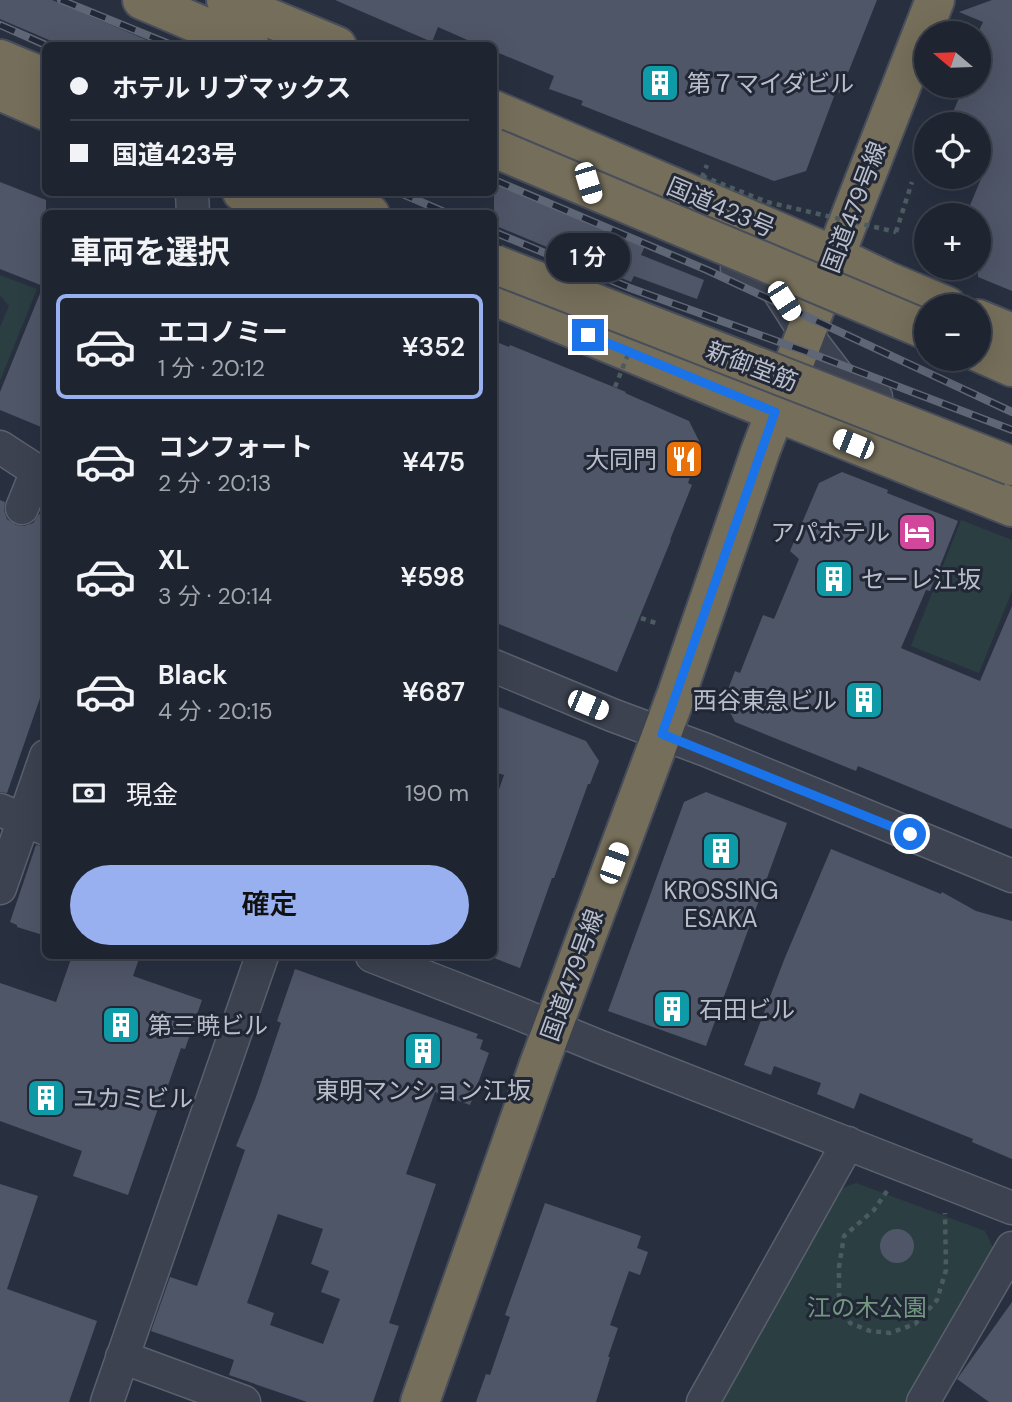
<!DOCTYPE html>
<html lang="ja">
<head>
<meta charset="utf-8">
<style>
  body { margin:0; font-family:"DM Sans","Noto Sans JP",sans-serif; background:#2b303c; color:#f1f3f6; height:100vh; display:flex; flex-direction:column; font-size:26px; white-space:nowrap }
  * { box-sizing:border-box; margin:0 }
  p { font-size:23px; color:#a1a4ab }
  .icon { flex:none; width:38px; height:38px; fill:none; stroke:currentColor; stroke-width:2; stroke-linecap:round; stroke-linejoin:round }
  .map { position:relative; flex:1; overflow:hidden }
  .drawer { position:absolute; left:42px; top:210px; width:455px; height:749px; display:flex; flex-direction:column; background:#1e2430; border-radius:10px; box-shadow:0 7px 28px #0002,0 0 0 2px #3c414c }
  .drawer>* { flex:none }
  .guide { position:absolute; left:42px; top:42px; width:455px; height:154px; border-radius:10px; box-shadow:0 7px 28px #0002,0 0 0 2px #3c414c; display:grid; align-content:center; height:154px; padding:0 28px; background:#1e2430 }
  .needle { width:46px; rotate:289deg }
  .tools { position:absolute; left:914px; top:21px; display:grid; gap:14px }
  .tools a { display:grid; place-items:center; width:77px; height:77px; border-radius:50%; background:#1e2430; box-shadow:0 7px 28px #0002,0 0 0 2px #3c414c; font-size:35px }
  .end { position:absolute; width:32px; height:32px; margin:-16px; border:9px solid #1a73e8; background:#fff; box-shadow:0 0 0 4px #fff }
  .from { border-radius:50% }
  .bubble { position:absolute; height:49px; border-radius:24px; background:#1e2430; box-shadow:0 7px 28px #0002,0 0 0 2px #3c414c; font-size:23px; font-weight:600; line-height:49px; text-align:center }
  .car { position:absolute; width:21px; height:42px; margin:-21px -10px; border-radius:9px; box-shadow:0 0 5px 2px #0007; background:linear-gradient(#fff 24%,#345 0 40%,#fff 0 76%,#345 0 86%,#fff 0) }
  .guide b { display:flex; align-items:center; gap:24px; height:66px; font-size:26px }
  .guide b+b { border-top:2px solid #3c414c }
  .guide i { width:18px; height:18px; background:#f1f3f6 }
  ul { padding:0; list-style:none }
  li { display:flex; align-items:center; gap:21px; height:105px; margin:0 14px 10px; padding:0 14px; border:4px solid transparent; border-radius:10px }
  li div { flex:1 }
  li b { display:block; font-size:26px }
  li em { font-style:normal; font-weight:600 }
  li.selected { border-color:#98b0f0 }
  li>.icon { width:63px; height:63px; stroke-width:1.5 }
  h2 { padding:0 28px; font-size:32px; line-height:84px }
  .pay { display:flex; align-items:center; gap:18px; height:77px; padding:0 28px; font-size:26px }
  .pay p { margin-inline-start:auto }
  .primary-button { display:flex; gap:14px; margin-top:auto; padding:14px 28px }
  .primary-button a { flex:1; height:80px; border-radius:42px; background:#98b0f0; color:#111; font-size:28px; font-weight:600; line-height:80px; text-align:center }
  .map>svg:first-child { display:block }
  .green { fill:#2b3e42 }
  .building { fill:#4f5668; fill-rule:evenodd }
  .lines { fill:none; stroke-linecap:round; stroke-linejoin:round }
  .minor-casing { stroke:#5a606d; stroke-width:35 }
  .highway-casing { stroke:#474d5a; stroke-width:42 }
  .path { stroke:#4b5b60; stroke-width:4.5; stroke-dasharray:5 5; stroke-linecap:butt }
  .minor { stroke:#3c4250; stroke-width:32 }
  .highway { stroke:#756e5a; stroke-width:38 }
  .rail-casing { stroke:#5f6676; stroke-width:8 }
  .rail { stroke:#212735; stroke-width:5; stroke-dasharray:16; stroke-linecap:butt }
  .highway-bridge-casing { stroke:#474d5a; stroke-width:42; stroke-linecap:butt }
  .path-bridge { stroke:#4b5b60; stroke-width:4.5; stroke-dasharray:5 5; stroke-linecap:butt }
  .highway-bridge { stroke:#756e5a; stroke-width:38 }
  .route { stroke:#1a73e8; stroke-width:9 }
  .labels { text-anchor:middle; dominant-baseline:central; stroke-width:6; stroke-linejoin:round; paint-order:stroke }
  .poi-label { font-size:24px; fill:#b9beca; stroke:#212735; text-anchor:start }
  .street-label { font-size:24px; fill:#b9beca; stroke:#212735 }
  .park-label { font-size:24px; fill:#729980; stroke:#212735 }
</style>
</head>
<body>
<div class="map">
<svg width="1012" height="1402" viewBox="0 0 1012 1402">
  <rect width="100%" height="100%" fill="#283040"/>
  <path class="green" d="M0,275L37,289L0,381V327L9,306L0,295Z
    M961,520L1012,540V591L979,673L911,646Z
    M856,1183L985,1231L994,1250L908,1402H718L840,1189Z"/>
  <path class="building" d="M0,0H52L161,46H63L0,19Z
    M335,0H877L840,93L836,91L806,171L774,181L581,105L583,101L549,89L554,76L494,51V46H481L438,27L432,42Z
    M992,0H1012V291L978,277V215H966L988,162L978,158V124H948L964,86H978V33L983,22L959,12Z
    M0,182L46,200V429L0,410V392L43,286L0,269Z
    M494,183L645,246L641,255L704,280L697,299L634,276L631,282L494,225Z
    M494,341L509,347L510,345L626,392L625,393L689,421L701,445L688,483L692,485L670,540H671L617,672L494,622Z
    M842,472L888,490L887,493L958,521L930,591L926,590L901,648L980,681L1012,606V829L858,766L856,771L735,722L724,700L735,671L740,673L763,615L774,619L799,559L790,551L819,483Z
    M0,500L5,502L4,510L7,519L16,525L24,526L33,523L39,514L46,517V681L7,793L0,792Z
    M494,705L586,741L599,761L590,784H588L554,878H552L520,968L494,958V804L504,775L494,772Z
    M706,792L787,823L706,1046L608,1011L684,802Z
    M36,845L46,847V936L17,927V925L10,922Z
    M831,849L941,894L942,892L976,911L1012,921V1159L972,1142L973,1139L860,1093L854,1109L817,1094L821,1083L774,1066L771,1075L744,1065L784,960Z
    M72,956H140L133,976L202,1000L185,1049L181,1048L165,1094H163L128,1195L73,1176L82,1151L0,1121V983L56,1002Z
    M295,969L478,1034L476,1038L483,1040L480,1049L489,1053L470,1105L435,1092L406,1174L436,1184L389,1323L399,1326L373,1402H307L229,1375L234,1360L151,1331L170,1277L197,1286L245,1150L236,1146L256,1097L281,1023L277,1021ZM278,1214L323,1229L311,1264L329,1271L321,1292L340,1299L323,1344L270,1325L274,1313L247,1303Z
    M0,1184L38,1196L7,1289L97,1321L69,1402H0Z
    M545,1203L641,1236L637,1248L648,1252L640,1275L629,1271L610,1325L618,1328L608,1357H610L596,1402H476L486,1374L490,1375L510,1317L505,1315Z
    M880 1246a17 17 0 1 1 34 0a17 17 0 1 1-34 0Z
    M1012,1302V1402H989L957,1379Z"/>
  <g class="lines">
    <defs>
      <path id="minor" d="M192,192L193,214
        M737,268L774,284L806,334L845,385L876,397
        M0,447L37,471L46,474
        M22,508L37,471
        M494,666L612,715L706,750L1012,876
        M0,810L46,829
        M0,888L46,756
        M372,956L510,1010L598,1046L1012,1208
        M122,1357L244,1402
        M107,1402L262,956
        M703,1402L848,1143
        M923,1402L1012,1248"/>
      <path id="highway" d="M142,0L250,46
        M226,0L337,46
        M0,59L46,78
        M0,91L46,111
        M494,110L835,256L885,280L947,306
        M242,192L294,214
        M320,192L370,214
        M494,296L731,394L1012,507
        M978,319L1012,333
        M978,352L1012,367
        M420,1402L538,1067L677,693L760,452L854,207L935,0"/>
    </defs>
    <use href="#minor" class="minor-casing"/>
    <use href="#highway" class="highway-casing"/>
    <path class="path" d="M896,232L912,182
      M622,612L659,624
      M887,1191L874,1210L844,1236L839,1267V1296L850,1323L870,1331L890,1333L915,1324L937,1300L946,1270L945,1213"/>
    <use href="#minor" class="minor"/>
    <use href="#highway" class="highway"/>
    <defs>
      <path id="rail" d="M61,0L174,46
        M0,25L48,46
        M494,180L707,270L1012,412
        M398,192L449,214
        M494,232L630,288L818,356L1012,430"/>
    </defs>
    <use href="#rail" class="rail-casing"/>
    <use href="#rail" class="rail"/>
    <defs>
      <path id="highway-bridge" d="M494,148L926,330
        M494,264L1012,466"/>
    </defs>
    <use href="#highway-bridge" class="highway-bridge-casing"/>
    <path class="path-bridge" d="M702,176L767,202L896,232
      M694,196L707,165
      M615,387L629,352"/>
    <use href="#highway-bridge" class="highway-bridge"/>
  </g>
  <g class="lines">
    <path class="route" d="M588,335L775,412L662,734L910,834"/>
  </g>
  <defs>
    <symbol id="building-square" viewBox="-11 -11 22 22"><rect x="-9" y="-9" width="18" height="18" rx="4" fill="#0f9aa8" stroke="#212735"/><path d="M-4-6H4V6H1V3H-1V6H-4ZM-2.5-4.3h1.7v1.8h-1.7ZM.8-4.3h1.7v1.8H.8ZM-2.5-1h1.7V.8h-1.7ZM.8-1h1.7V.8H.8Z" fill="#fff"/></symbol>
    <symbol id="restaurant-square" viewBox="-11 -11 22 22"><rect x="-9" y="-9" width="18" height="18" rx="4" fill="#e8710a" stroke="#212735"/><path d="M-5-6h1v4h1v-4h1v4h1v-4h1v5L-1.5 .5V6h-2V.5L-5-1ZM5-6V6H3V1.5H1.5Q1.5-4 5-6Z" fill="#fff"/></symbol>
    <symbol id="hotel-square" viewBox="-11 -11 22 22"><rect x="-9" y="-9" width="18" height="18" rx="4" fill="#d1479c" stroke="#212735"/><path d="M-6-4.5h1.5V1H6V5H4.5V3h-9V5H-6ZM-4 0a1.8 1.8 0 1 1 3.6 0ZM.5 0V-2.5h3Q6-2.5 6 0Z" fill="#fff"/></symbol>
  </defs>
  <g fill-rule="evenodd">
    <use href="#building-square" x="638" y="61" width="44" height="44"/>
    <use href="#restaurant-square" x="662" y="437" width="44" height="44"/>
    <use href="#hotel-square" x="895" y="510" width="44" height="44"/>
    <use href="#building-square" x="812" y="557" width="44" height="44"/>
    <use href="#building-square" x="842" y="678" width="44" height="44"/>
    <use href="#building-square" x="699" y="829" width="44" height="44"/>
    <use href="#building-square" x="650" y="987" width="44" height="44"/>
    <use href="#building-square" x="99" y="1003" width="44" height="44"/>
    <use href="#building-square" x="401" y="1029" width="44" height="44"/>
    <use href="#building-square" x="24" y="1076" width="44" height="44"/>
  </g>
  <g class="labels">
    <g class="poi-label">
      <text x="687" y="83">第７マイダビル</text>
      <text x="657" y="459" text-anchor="end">大同門</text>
      <text x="890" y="532" text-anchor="end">アパホテル</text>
      <text x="861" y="579">セーレ江坂</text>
      <text x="837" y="700" text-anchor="end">西谷東急ビル</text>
      <text x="721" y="890" text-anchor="middle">KROSSING<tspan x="721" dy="28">ESAKA</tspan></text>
      <text x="699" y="1009">石田ビル</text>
      <text x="148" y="1025">第三暁ビル</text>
      <text x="423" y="1090" text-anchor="middle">東明マンション江坂</text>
      <text x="73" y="1098">ユカミビル</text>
    </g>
    <g class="street-label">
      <text transform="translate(721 207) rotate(23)">国道423号</text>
      <text transform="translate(854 207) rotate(-69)">国道479号線</text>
      <text transform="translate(752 366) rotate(21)">新御堂筋</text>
      <text transform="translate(572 975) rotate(-70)">国道479号線</text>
    </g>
    <g class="park-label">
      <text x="867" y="1307">江の木公園</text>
    </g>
  </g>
</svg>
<div class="tools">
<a><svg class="needle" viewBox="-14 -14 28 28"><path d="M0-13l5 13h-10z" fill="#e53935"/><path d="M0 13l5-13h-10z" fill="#a1a4ab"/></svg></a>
<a><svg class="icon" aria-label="locate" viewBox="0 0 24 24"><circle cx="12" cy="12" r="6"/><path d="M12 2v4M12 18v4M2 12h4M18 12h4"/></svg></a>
<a>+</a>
<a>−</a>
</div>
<i class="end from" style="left:910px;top:834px"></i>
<i class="end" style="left:588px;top:335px"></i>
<div class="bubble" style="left:546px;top:233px;width:84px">1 分</div>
<i class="car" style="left:588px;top:183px;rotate:163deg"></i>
<i class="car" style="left:784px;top:301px;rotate:147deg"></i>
<i class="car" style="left:853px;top:444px;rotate:292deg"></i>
<i class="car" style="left:588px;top:705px;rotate:113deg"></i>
<i class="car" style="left:614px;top:863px;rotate:20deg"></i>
<div class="guide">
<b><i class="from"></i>ホテル リブマックス</b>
<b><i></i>国道423号</b>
</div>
<section class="drawer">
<h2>車両を選択</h2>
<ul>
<li class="selected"><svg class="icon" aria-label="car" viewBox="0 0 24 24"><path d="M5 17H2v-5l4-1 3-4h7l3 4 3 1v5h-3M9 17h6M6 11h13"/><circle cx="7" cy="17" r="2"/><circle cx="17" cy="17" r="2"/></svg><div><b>エコノミー</b><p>1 分 · 20:12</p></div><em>¥352</em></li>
<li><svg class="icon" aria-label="car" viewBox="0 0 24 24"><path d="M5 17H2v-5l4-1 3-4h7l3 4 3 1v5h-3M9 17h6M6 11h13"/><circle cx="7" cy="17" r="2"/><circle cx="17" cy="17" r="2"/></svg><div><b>コンフォート</b><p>2 分 · 20:13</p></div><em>¥475</em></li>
<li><svg class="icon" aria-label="car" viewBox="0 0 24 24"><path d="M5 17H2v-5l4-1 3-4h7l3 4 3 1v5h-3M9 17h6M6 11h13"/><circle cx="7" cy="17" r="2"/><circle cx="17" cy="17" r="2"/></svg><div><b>XL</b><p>3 分 · 20:14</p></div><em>¥598</em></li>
<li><svg class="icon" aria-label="car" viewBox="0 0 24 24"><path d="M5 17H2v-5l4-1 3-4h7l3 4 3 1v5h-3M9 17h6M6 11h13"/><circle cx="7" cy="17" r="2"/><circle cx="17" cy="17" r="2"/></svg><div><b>Black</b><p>4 分 · 20:15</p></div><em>¥687</em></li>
</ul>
<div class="pay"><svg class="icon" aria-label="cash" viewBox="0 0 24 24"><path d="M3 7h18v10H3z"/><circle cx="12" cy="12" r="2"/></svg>現金<p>190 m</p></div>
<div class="primary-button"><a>確定</a></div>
</section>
</div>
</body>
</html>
